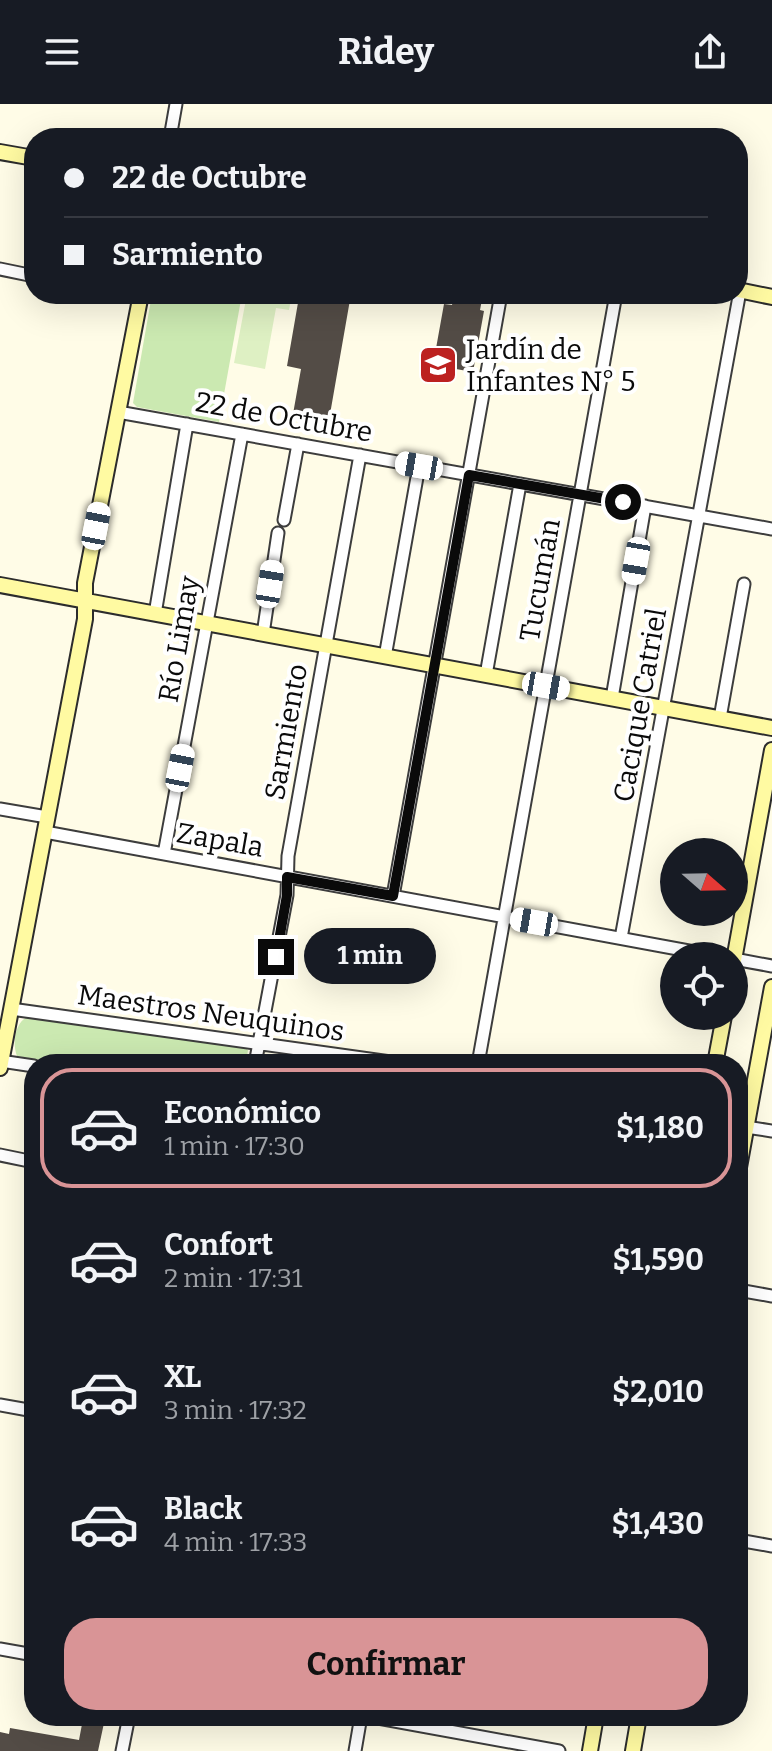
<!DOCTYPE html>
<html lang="es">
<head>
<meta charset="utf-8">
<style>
  body { margin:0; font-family:Bitter,serif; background:#20242c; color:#f1f3f6; height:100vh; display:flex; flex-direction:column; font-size:30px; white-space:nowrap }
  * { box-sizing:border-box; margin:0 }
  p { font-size:26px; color:#9ea1a6 }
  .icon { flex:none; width:44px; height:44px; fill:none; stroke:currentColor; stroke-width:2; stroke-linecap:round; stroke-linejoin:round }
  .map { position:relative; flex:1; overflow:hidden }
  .details { position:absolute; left:24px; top:950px; width:724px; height:672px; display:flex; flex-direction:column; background:#171b24; border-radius:32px; box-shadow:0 8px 32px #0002 }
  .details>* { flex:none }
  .hud { position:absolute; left:24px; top:24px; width:724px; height:176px; border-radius:32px; box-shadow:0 8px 32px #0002; display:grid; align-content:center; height:176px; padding:0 40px; background:#171b24 }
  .needle { width:52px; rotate:110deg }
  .fabs { position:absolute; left:660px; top:734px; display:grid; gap:16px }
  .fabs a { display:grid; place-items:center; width:88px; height:88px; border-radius:50%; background:#171b24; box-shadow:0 8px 32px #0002; font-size:40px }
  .end { position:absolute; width:36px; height:36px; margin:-18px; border:10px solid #0a0a0a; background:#fff; box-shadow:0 0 0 4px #fff }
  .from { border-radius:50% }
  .bubble { position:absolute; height:56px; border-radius:28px; background:#171b24; box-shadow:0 8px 32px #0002; font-size:26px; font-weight:700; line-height:56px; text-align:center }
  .car { position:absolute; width:24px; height:48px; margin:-24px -12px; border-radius:10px; box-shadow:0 0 6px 2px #0007; background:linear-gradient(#fff 24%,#345 0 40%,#fff 0 76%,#345 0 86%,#fff 0) }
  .hud b { display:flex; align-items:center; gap:28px; height:76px; font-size:30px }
  .hud b+b { border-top:2px solid #363941 }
  .hud i { width:20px; height:20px; background:#f1f3f6 }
  ul { padding:14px 0 0; list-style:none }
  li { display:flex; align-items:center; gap:24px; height:120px; margin:0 16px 12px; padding:0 24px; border:4px solid transparent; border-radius:32px }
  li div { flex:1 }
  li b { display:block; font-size:30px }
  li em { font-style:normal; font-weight:700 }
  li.on { border-color:#d99496 }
  li>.icon { width:72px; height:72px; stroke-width:1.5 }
  .action { display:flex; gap:16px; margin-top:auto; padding:16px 40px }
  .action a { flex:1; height:92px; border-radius:32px; background:#d99496; color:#111; font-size:32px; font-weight:700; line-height:92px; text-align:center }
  header { display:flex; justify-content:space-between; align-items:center; height:104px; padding:0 40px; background:#171b24; font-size:36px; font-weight:700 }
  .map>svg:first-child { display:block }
  .green { fill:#cbe9b1 }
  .pitch { fill:#def0c3 }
  .building { fill:#534c46 }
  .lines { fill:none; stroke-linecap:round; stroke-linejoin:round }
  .street-casing { stroke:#3d3d3d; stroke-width:15 }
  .secondary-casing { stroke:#2c2c2c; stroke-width:18 }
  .street { stroke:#fff; stroke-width:11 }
  .secondary { stroke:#fffaa2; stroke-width:14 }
  .route { stroke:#0a0a0a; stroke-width:10 }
  .labels { text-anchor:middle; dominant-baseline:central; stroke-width:8; stroke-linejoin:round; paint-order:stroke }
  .poi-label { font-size:28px; fill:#0a0a0a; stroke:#fff; text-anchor:start }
  .street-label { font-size:28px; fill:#0a0a0a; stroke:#fff }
</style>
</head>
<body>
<header><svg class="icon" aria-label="menu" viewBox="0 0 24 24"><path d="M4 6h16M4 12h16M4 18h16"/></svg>Ridey<svg class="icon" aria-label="share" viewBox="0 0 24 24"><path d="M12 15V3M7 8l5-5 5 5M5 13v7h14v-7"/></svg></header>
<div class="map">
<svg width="772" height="1647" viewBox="0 0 772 1647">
  <rect width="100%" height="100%" fill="#fffce7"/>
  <path class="green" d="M152,190H242L219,318L137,303L133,299Z
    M27,913L244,943L248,946L246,960H70L22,953L17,952C12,940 15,919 27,913Z"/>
  <path class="pitch" d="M247,190H292L289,206L276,204L265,265L234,259Z"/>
  <path class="building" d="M313,190H351L329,316L293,310L301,265L287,262L299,193L312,196Z
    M454,190H483L480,206L484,207L473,268L433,261L444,200L452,201Z
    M83,1615L104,1619L98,1647H0V1628L9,1630L10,1624L79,1636Z"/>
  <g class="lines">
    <defs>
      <path id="street" d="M170,34L176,0
        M0,165L34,172
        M118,308L772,425
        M284,416L298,340
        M155,510L187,320
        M263,530L278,429
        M385,553L419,362
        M486,571L520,380
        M612,594L645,402
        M720,614L744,480
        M0,705L47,713
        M45,728L716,852
        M164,750L242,330
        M393,792L501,190
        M621,834L740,187
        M734,855L772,862
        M11,905L405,960
        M0,957L34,962
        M255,960L287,791L288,752L360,351
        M478,960L616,190
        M746,1023L772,1027
        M0,1051L34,1058
        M738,1186L772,1192
        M0,1301L34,1307
        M738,1436L772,1442
        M0,1545L34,1551
        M367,1612L559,1647
        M122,1647L129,1612
        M355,1647L361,1612"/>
      <path id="secondary" d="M0,48L34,54
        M738,186L772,193
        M0,481L772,624
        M734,856L772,646
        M715,960L724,912
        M0,964L85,515V479L141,190
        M738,1069L772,883
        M590,1647L596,1612
        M633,1647L639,1612"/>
    </defs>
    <use href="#street" class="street-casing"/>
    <use href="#secondary" class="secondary-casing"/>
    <use href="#street" class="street"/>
    <use href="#secondary" class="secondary"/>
  </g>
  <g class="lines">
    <path class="route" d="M276,853L287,791V773L393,792L469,371L623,398"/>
  </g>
  <defs>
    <symbol id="school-square" viewBox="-11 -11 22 22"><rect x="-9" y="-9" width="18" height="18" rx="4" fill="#bc2120" stroke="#fff"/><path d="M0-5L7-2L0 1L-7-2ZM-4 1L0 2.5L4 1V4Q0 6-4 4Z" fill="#fff"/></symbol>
  </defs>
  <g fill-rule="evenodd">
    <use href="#school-square" x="416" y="239" width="44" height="44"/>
  </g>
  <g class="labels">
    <g class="poi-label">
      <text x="466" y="245">Jardín de<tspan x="466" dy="32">Infantes N° 5</tspan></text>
    </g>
    <g class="street-label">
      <text transform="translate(284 313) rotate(10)">22 de Octubre</text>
      <text transform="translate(540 476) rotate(-80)">Tucumán</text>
      <text transform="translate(179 535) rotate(-80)">Río Limay</text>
      <text transform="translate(640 601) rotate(-80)">Cacique Catriel</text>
      <text transform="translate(286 628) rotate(-80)">Sarmiento</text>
      <text transform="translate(220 736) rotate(10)">Zapala</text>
      <text transform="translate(211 909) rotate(8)">Maestros Neuquinos</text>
    </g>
  </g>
</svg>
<div class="fabs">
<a><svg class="needle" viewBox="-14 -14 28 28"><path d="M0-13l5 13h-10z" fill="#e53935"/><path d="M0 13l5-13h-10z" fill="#9ea1a6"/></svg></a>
<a><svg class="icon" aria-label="locate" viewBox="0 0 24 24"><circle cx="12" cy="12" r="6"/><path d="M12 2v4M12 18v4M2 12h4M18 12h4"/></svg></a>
</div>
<i class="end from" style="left:623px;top:398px"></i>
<i class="end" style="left:276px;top:853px"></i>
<div class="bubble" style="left:304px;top:824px;width:132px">1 min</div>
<i class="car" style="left:419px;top:362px;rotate:280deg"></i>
<i class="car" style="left:96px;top:422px;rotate:11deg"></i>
<i class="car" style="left:636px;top:457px;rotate:190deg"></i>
<i class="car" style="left:270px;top:480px;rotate:9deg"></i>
<i class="car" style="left:546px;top:582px;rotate:100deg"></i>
<i class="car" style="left:180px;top:664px;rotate:11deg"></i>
<i class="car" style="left:534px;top:818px;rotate:280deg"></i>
<div class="hud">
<b><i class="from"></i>22 de Octubre</b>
<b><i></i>Sarmiento</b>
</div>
<section class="details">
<ul>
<li class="on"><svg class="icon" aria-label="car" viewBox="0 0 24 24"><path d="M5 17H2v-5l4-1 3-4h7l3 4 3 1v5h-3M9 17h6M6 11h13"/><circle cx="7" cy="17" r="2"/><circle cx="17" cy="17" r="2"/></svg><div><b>Económico</b><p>1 min · 17:30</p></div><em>$1,180</em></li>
<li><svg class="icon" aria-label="car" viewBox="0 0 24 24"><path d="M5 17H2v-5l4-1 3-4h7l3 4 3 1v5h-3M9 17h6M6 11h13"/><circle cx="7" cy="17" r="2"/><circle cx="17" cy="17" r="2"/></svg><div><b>Confort</b><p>2 min · 17:31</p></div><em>$1,590</em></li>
<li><svg class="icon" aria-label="car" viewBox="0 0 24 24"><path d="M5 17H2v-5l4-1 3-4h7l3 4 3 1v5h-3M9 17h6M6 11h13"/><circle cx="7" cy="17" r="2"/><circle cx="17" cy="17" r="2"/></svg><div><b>XL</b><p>3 min · 17:32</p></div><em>$2,010</em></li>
<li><svg class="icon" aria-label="car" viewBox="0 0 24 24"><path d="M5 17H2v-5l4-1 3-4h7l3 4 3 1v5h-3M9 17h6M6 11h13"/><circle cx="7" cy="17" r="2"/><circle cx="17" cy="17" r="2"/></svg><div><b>Black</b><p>4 min · 17:33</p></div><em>$1,430</em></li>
</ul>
<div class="action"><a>Confirmar</a></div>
</section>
</div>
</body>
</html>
